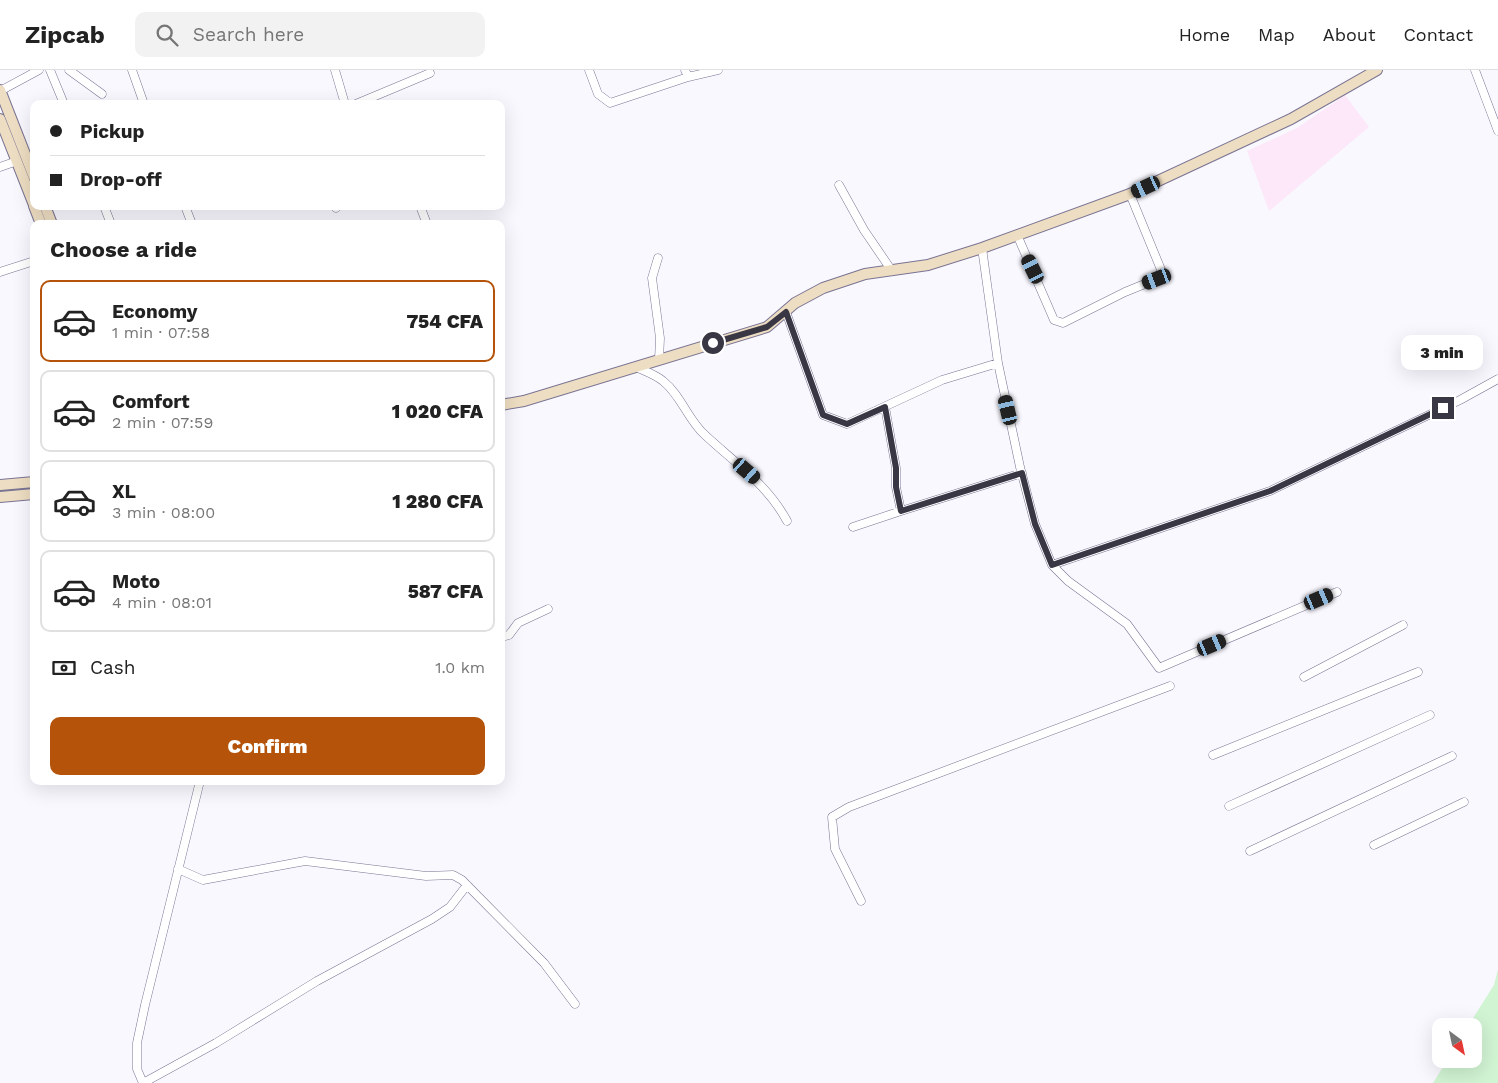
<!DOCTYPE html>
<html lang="en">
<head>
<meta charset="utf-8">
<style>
  body { margin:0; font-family:"Work Sans",sans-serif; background:#f2f2f2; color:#222; height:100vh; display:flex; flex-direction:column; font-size:19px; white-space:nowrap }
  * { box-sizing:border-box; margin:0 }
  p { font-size:16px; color:#767676 }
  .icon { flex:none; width:28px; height:28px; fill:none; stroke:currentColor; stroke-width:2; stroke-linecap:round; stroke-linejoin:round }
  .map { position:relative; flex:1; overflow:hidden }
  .sheet { position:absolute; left:30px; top:150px; width:475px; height:565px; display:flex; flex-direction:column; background:#fff; border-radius:10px; box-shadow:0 5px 20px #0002 }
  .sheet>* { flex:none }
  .top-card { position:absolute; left:30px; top:30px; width:475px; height:110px; border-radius:10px; box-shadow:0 5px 20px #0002; display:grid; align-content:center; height:110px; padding:0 20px; background:#fff }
  .needle { width:32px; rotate:147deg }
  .fabs { position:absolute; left:1432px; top:948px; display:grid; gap:10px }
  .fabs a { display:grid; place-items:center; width:50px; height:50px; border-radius:10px; background:#fff; box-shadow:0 5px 20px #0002; font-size:25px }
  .end { position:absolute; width:22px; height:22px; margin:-11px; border:6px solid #3a3745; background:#fff; box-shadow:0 0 0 2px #fff }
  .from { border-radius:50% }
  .bubble { position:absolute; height:35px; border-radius:10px; background:#fff; box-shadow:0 5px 20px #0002; font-size:16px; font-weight:800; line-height:35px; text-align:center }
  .car { position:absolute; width:15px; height:30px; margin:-15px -8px; border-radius:6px; box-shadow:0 0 4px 1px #0007; background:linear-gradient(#222 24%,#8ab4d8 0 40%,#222 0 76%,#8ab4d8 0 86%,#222 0) }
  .top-card b { display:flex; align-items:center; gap:18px; height:48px; font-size:19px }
  .top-card b+b { border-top:1px solid #e0e0e0 }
  .top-card i { width:12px; height:12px; background:#222 }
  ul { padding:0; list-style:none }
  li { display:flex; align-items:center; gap:15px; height:82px; margin:0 10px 8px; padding:0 10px; border:2px solid #e0e0e0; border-radius:10px }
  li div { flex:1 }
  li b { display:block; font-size:19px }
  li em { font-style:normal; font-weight:800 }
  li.current { border-color:#b45309 }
  li>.icon { width:45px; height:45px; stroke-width:1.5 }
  h2 { padding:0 20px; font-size:22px; line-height:60px }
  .pay { display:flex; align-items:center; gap:12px; height:55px; padding:0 20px; font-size:19px }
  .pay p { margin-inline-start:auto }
  .primary-button { display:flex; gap:10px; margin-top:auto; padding:10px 20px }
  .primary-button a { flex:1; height:58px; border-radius:10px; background:#b45309; color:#fff; font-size:20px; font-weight:800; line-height:58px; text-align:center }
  header { display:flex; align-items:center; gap:30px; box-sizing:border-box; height:70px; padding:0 25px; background:#fff; border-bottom:1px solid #e0e0e0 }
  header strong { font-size:24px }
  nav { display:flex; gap:28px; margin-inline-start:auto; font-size:18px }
  .search { width:350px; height:45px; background:#f2f2f2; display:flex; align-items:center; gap:12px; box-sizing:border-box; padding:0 18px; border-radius:10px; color:#767676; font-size:19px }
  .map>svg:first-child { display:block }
  .education { fill:#fce8f8 }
  .green { fill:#d1f4d3 }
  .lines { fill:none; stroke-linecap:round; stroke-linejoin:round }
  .street-casing { stroke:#7a7493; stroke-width:9 }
  .secondary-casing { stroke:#7a7493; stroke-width:12 }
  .street { stroke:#fff; stroke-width:8 }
  .secondary { stroke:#edddc2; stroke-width:10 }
  .route { stroke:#3a3745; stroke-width:6 }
</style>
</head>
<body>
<header>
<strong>Zipcab</strong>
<div class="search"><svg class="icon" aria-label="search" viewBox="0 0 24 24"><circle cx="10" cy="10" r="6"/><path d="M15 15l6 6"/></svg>Search here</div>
<nav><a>Home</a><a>Map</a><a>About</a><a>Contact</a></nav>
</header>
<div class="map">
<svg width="1498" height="1013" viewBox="0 0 1498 1013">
  <rect width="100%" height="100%" fill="#f9f8ff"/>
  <path class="education" d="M1345,25L1369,57L1269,141L1247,81L1297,58Z"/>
  <path class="green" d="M1498,899V1013H1433L1448,989H1474V956H1468L1494,915Z"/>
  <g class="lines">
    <defs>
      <path id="street" d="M50,0L64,34
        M69,0L102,24
        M132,0L144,34
        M335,0L345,34
        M589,0L598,24L610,33L688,7
        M685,0L688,7L718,0
        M1475,0L1498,61
        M0,21L39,0
        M356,34L430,3
        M0,97L17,91
        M839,115L864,160L892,201
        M104,136L111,154
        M185,136L192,154
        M336,136V138
        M420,136L427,154
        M1018,167L1054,250L1063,253L1125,222L1157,209L1162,202L1130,124
        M982,178L998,293L1020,397L1035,454L1052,495L1068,511L1127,554L1159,598L1337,522
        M658,188L652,208L660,268L659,290
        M0,202L34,191
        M786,242L823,345L847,354L942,310L998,293
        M636,297C645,301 656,305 663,311C681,325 688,350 705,365C735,393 767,414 787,451
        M901,441L1022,403
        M853,457L901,441L896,417V398L885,337
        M1052,495L1270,421L1460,330L1498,309
        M501,567L509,565L518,553L548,539
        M1304,607L1403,555
        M1213,685L1418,602
        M1229,736L1430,645
        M1374,775L1464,732
        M1250,781L1452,686
        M178,799L203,810L305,791L426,806L453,805L462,810L544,893L575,934
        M861,831L835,779L832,747L849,737L1170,616
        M145,1012L216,973L317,911L432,849L450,837L467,815
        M143,1013L137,999V973L145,935L200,711"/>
      <path id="secondary" d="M0,20L34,107
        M0,49L34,135
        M34,136L41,154
        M45,136L52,154
        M501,335L524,331L767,257L795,233L823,218L865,204L928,195L982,178L1130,124L1291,49L1377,0
        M0,415L34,412
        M0,427L34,424"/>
    </defs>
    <use href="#street" class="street-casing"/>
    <use href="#secondary" class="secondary-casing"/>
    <use href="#street" class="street"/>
    <use href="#secondary" class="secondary"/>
  </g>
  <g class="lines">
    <path class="route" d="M713,273L767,257L786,242L823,345L847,354L885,337L896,398V417L901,441L1022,403L1035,454L1052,495L1270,421L1443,338"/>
  </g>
</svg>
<div class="fabs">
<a><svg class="needle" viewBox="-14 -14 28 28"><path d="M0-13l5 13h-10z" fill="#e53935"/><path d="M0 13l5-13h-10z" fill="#767676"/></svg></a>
</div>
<i class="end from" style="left:713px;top:273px"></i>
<i class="end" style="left:1443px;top:338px"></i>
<div class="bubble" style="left:1401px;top:265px;width:82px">3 min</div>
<i class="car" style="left:1146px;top:117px;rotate:245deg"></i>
<i class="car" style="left:1033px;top:199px;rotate:334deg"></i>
<i class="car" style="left:1157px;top:209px;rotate:249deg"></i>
<i class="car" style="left:1008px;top:340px;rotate:347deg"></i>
<i class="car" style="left:747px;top:401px;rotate:131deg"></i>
<i class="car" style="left:1319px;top:529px;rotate:67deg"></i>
<i class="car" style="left:1212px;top:575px;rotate:67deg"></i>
<div class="top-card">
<b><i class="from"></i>Pickup</b>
<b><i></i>Drop-off</b>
</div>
<section class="sheet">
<h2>Choose a ride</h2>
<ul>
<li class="current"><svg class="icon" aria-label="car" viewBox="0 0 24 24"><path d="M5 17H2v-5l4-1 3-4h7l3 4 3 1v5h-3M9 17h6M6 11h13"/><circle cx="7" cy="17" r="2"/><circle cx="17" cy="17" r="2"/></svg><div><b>Economy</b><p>1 min · 07:58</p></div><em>754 CFA</em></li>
<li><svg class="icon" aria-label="car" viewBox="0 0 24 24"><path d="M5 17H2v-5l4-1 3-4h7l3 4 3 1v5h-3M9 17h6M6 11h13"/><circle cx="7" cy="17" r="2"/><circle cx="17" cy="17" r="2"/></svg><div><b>Comfort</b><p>2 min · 07:59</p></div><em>1 020 CFA</em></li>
<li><svg class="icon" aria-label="car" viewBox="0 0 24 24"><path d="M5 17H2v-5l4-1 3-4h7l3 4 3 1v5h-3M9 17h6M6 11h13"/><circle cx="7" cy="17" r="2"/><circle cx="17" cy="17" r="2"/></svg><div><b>XL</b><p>3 min · 08:00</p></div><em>1 280 CFA</em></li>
<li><svg class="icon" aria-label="car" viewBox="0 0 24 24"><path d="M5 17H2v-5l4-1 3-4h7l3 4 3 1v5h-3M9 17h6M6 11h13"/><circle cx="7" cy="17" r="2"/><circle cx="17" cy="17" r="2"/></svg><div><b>Moto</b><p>4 min · 08:01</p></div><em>587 CFA</em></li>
</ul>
<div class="pay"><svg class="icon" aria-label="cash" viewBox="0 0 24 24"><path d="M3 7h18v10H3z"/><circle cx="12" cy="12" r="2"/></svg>Cash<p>1.0 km</p></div>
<div class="primary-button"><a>Confirm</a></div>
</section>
</div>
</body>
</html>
